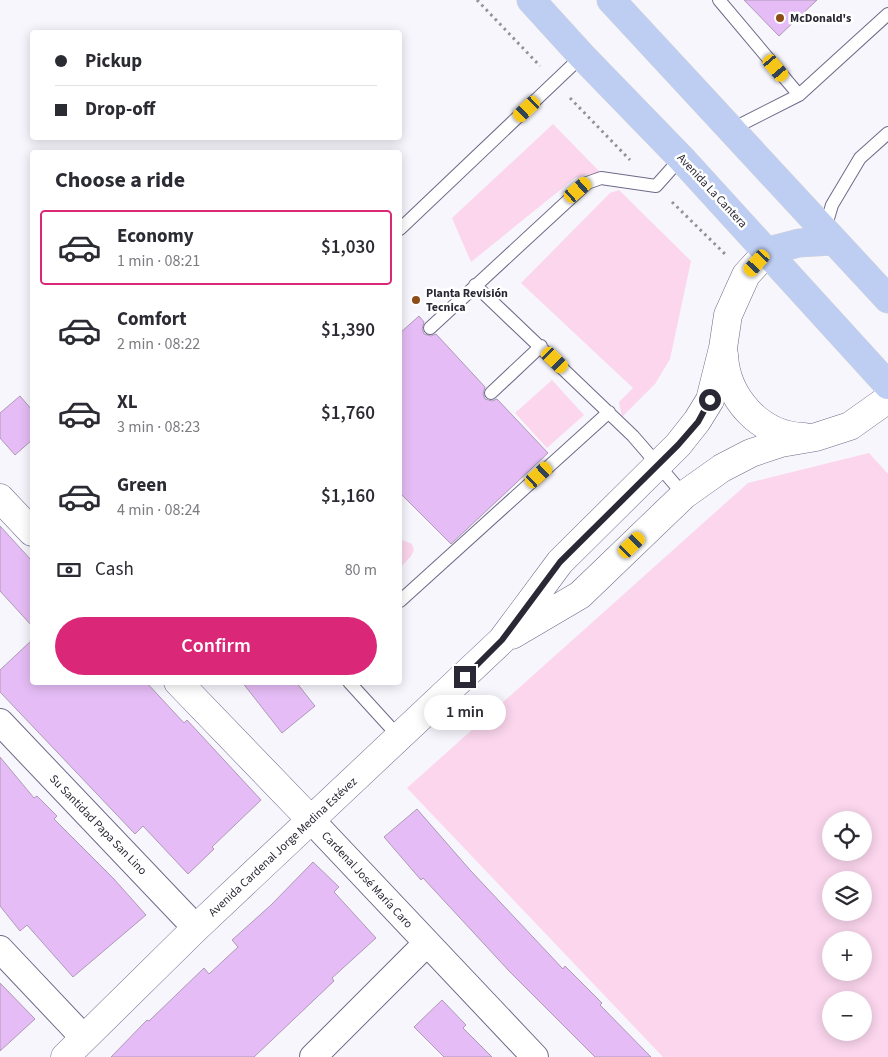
<!DOCTYPE html>
<html lang="en">
<head>
<meta charset="utf-8">
<style>
  body { margin:0; font-family:"Source Sans 3",sans-serif; background:#f2f2f3; color:#2b2b33; height:100vh; display:flex; flex-direction:column; font-size:19px; white-space:nowrap }
  * { box-sizing:border-box; margin:0 }
  p { font-size:16px; color:#7c7c81 }
  .icon { flex:none; width:28px; height:28px; fill:none; stroke:currentColor; stroke-width:2; stroke-linecap:round; stroke-linejoin:round }
  .map { position:relative; flex:1; overflow:hidden }
  .panel { position:absolute; left:30px; top:150px; width:372px; height:535px; display:flex; flex-direction:column; background:#fff; border-radius:5px; box-shadow:0 2px 12px #0003 }
  .panel>* { flex:none }
  .guide { position:absolute; left:30px; top:30px; width:372px; height:110px; border-radius:5px; box-shadow:0 2px 12px #0003; display:grid; align-content:center; height:110px; padding:0 25px; background:#fff }
  .fabs { position:absolute; left:822px; top:811px; display:grid; gap:10px }
  .fabs a { display:grid; place-items:center; width:50px; height:50px; border-radius:50%; background:#fff; box-shadow:0 2px 12px #0003; font-size:25px }
  .end { position:absolute; width:22px; height:22px; margin:-11px; border:6px solid #292834; background:#fff; box-shadow:0 0 0 2px #fff }
  .from { border-radius:50% }
  .bubble { position:absolute; height:35px; border-radius:18px; background:#fff; box-shadow:0 2px 12px #0003; font-size:16px; font-weight:600; line-height:35px; text-align:center }
  .car { position:absolute; width:15px; height:30px; margin:-15px -8px; border-radius:6px; box-shadow:0 0 4px 1px #0007; background:linear-gradient(#f5c518 24%,#345 0 40%,#f5c518 0 76%,#345 0 86%,#f5c518 0) }
  .guide b { display:flex; align-items:center; gap:18px; height:48px; font-size:19px }
  .guide b+b { border-top:1px solid #e1e1e2 }
  .guide i { width:12px; height:12px; background:#2b2b33 }
  ul { padding:0; list-style:none }
  li { display:flex; align-items:center; gap:15px; height:75px; margin:0 10px 8px; padding:0 15px; border:2px solid transparent; border-radius:5px }
  li div { flex:1 }
  li b { display:block; font-size:19px }
  li em { font-style:normal; font-weight:600 }
  li.selected { border-color:#db2777 }
  li>.icon { width:45px; height:45px; stroke-width:1.5 }
  h2 { padding:0 25px; font-size:22px; line-height:60px }
  .pay { display:flex; align-items:center; gap:12px; height:55px; padding:0 25px; font-size:19px }
  .pay p { margin-inline-start:auto }
  .button { display:flex; gap:10px; margin-top:auto; padding:10px 25px }
  .button a { flex:1; height:58px; border-radius:30px; background:#db2777; color:#fff; font-size:20px; font-weight:600; line-height:58px; text-align:center }
  .map>svg:first-child { display:block }
  .green { fill:#fbd6ed; fill-rule:evenodd }
  .building { fill:#e5bcf5; stroke:#ae99b6 }
  .lines { fill:none; stroke-linecap:round; stroke-linejoin:round }
  .service-casing { stroke:#6e6a88; stroke-width:14 }
  .minor-casing { stroke:#6e6a88; stroke-width:28 }
  .tertiary-casing { stroke:#6e6a88; stroke-width:29 }
  .trunk-casing { stroke:#d4d4d6; stroke-width:29 }
  .path { stroke:#92919b; stroke-width:3; stroke-dasharray:2.5 4; stroke-linecap:butt }
  .service { stroke:#fff; stroke-width:12 }
  .minor { stroke:#fff; stroke-width:26 }
  .tertiary { stroke:#fff; stroke-width:28 }
  .trunk { stroke:#becef3; stroke-width:28 }
  .route { stroke:#292834; stroke-width:6 }
  .poi-dot { fill:#8d4d16; stroke:#fff; stroke-width:2 }
  .labels { text-anchor:middle; dominant-baseline:central; stroke-width:5; stroke-linejoin:round; paint-order:stroke }
  .poi-label { font-size:12px; font-weight:bold; fill:#292834; stroke:#fff; text-anchor:start }
  .street-label { font-size:12px; fill:#292834; stroke:#fff }
</style>
</head>
<body>
<div class="map">
<svg width="888" height="1057" viewBox="0 0 888 1057">
  <rect width="100%" height="100%" fill="#f7f6fd"/>
  <path class="green" d="M553,124L600,172L575,178L471,262L452,218Z
    M619,190L691,261L670,359L655,384L622,417L619,402L633,388L521,283L610,193Z
    M552,380L584,415L547,448L515,413Z
    M869,453L888,474V1057H663L407,788L748,483ZM831,820H864V852H831ZM831,880H864V912H831ZM831,940H864V972H831ZM831,1000H864V1032H831Z
    M402,540L412,544L414,550L411,556L400,568V542Z"/>
  <path class="building" d="M744,0H817L779,36Z
    M419,316L424,322L422,329L424,334L431,336L436,334L485,387L483,394L485,399L492,401L497,399L548,453L451,544L400,493V333Z
    M20,396L32,410V440L15,455L0,438V413Z
    M0,526L32,561V626L0,591Z
    M32,640V682H146L184,723L187,720L261,800L212,847L214,849L188,874L143,826L135,834L0,692V670Z
    M242,682H296L315,706L282,733Z
    M0,757L34,798L37,796L57,816L54,819L113,878L146,915L73,977L27,925L20,931L0,906Z
    M417,809L470,870L563,969L565,966L602,1003L600,1005L651,1057H595L510,972L423,878L421,880L384,837Z
    M313,862L339,887L334,892L376,938L332,978L334,981L254,1057H111L147,1020L149,1021L204,968L209,974L238,947L232,940L271,905Z
    M0,983L35,1019L0,1051Z
    M442,1000L466,1025L463,1028L492,1057H444L414,1027Z"/>
  <g class="lines">
    <defs>
      <path id="service" d="M719,0L799,95
        M730,130L799,95L888,14
        M400,229L582,56
        M824,232L832,205L860,158L888,133
        M475,285L633,436L684,495
        M430,328L587,183L601,178L656,186L681,158
        M491,393L541,346
        M400,601L609,412
        M349,682L400,738"/>
      <path id="minor" d="M0,722L196,928
        M312,821L535,1057
        M0,949L84,1038
        M313,1057L427,943"/>
      <path id="tertiary" d="M724,355C726,397 760,436 804,437
        M0,498L32,532
        M512,635L580,595L684,495L722,468L751,453L781,443L816,437L850,426L888,399
        M178,682L312,821
        M65,1057L196,928L502,640L560,562L678,445L697,421L710,400L723,348L728,315L746,275L768,251"/>
      <path id="trunk" d="M531,0L582,56L681,158L888,385
        M611,0L888,299
        M768,251L799,243L833,241"/>
    </defs>
    <use href="#service" class="service-casing"/>
    <use href="#minor" class="minor-casing"/>
    <use href="#tertiary" class="tertiary-casing"/>
    <use href="#trunk" class="trunk-casing"/>
    <path class="path" d="M477,0L540,66
      M570,98L630,160
      M672,202L726,255"/>
    <use href="#service" class="service"/>
    <use href="#minor" class="minor"/>
    <use href="#tertiary" class="tertiary"/>
    <use href="#trunk" class="trunk"/>
  </g>
  <g class="lines">
    <path class="route" d="M465,677L502,640L560,562L678,445L698,422L710,400"/>
  </g>
  <g class="poi-dot">
    <circle cx="780" cy="18" r="5"/>
    <circle cx="416" cy="300" r="5"/>
  </g>
  <g class="labels">
    <g class="poi-label">
      <text x="790" y="18">McDonald's</text>
      <text x="426" y="293">Planta Revisión<tspan x="426" dy="14">Tecnica</tspan></text>
    </g>
    <g class="street-label">
      <text transform="translate(712 191) rotate(47)">Avenida La Cantera</text>
      <text transform="translate(98 825) rotate(46)">Su Santidad Papa San Lino</text>
      <text transform="translate(283 847) rotate(-43)">Avenida Cardenal Jorge Medina Estévez</text>
      <text transform="translate(367 880) rotate(47)">Cardenal José María Caro</text>
    </g>
  </g>
</svg>
<div class="fabs">
<a><svg class="icon" aria-label="locate" viewBox="0 0 24 24"><circle cx="12" cy="12" r="6"/><path d="M12 2v4M12 18v4M2 12h4M18 12h4"/></svg></a>
<a><svg class="icon" aria-label="layers" viewBox="0 0 24 24"><path d="M12 4l9 5-9 5-9-5zM3 14l9 5 9-5"/></svg></a>
<a>+</a>
<a>−</a>
</div>
<i class="end from" style="left:710px;top:400px"></i>
<i class="end" style="left:465px;top:677px"></i>
<div class="bubble" style="left:424px;top:695px;width:82px">1 min</div>
<i class="car" style="left:776px;top:68px;rotate:140deg"></i>
<i class="car" style="left:527px;top:109px;rotate:227deg"></i>
<i class="car" style="left:578px;top:190px;rotate:49deg"></i>
<i class="car" style="left:757px;top:263px;rotate:222deg"></i>
<i class="car" style="left:555px;top:360px;rotate:134deg"></i>
<i class="car" style="left:539px;top:475px;rotate:48deg"></i>
<i class="car" style="left:632px;top:545px;rotate:46deg"></i>
<div class="guide">
<b><i class="from"></i>Pickup</b>
<b><i></i>Drop-off</b>
</div>
<section class="panel">
<h2>Choose a ride</h2>
<ul>
<li class="selected"><svg class="icon" aria-label="car" viewBox="0 0 24 24"><path d="M5 17H2v-5l4-1 3-4h7l3 4 3 1v5h-3M9 17h6M6 11h13"/><circle cx="7" cy="17" r="2"/><circle cx="17" cy="17" r="2"/></svg><div><b>Economy</b><p>1 min · 08:21</p></div><em>$1,030</em></li>
<li><svg class="icon" aria-label="car" viewBox="0 0 24 24"><path d="M5 17H2v-5l4-1 3-4h7l3 4 3 1v5h-3M9 17h6M6 11h13"/><circle cx="7" cy="17" r="2"/><circle cx="17" cy="17" r="2"/></svg><div><b>Comfort</b><p>2 min · 08:22</p></div><em>$1,390</em></li>
<li><svg class="icon" aria-label="car" viewBox="0 0 24 24"><path d="M5 17H2v-5l4-1 3-4h7l3 4 3 1v5h-3M9 17h6M6 11h13"/><circle cx="7" cy="17" r="2"/><circle cx="17" cy="17" r="2"/></svg><div><b>XL</b><p>3 min · 08:23</p></div><em>$1,760</em></li>
<li><svg class="icon" aria-label="car" viewBox="0 0 24 24"><path d="M5 17H2v-5l4-1 3-4h7l3 4 3 1v5h-3M9 17h6M6 11h13"/><circle cx="7" cy="17" r="2"/><circle cx="17" cy="17" r="2"/></svg><div><b>Green</b><p>4 min · 08:24</p></div><em>$1,160</em></li>
</ul>
<div class="pay"><svg class="icon" aria-label="cash" viewBox="0 0 24 24"><path d="M3 7h18v10H3z"/><circle cx="12" cy="12" r="2"/></svg>Cash<p>80 m</p></div>
<div class="button"><a>Confirm</a></div>
</section>
</div>
</body>
</html>
